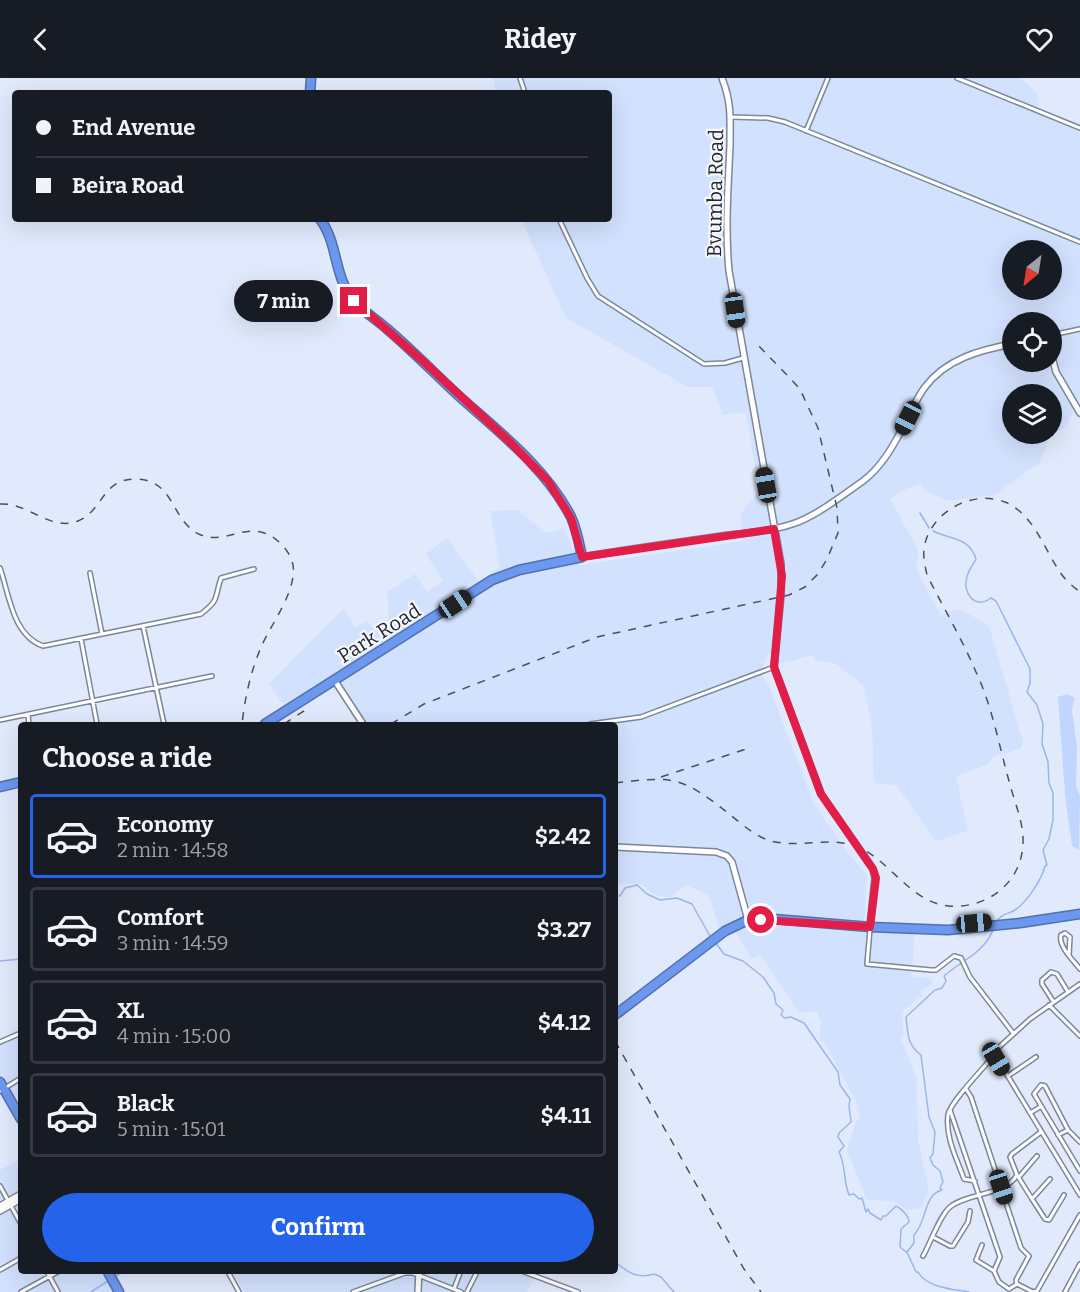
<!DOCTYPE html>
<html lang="en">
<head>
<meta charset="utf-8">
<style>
  body { margin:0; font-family:Bitter,serif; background:#20242c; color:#f1f3f6; height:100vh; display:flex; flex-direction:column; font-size:22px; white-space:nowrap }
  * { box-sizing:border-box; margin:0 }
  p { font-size:20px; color:#9ea1a6 }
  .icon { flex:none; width:33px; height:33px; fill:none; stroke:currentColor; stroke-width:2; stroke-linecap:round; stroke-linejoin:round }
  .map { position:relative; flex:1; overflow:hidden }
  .sheet { position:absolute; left:18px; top:644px; width:600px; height:552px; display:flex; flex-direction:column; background:#171b24; border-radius:6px; box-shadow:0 6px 24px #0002 }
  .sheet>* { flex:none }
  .top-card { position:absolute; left:12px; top:12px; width:600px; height:132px; border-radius:6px; box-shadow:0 6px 24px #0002; display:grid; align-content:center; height:132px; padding:0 24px; background:#171b24 }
  .needle { width:39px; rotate:210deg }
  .buttons { position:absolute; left:1002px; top:162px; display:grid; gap:12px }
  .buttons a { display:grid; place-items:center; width:60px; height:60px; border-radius:50%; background:#171b24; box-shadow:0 6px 24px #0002; font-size:30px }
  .end { position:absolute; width:27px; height:27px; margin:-14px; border:8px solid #e11d48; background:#fff; box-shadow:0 0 0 3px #fff }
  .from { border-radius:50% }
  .bubble { position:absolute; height:42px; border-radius:21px; background:#171b24; box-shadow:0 6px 24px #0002; font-size:20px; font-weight:700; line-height:42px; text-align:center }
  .car { position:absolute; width:18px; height:36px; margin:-18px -9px; border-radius:8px; box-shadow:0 0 4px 2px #0007; background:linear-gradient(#222 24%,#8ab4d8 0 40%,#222 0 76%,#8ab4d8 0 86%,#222 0) }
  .top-card b { display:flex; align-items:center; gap:21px; height:57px; font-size:22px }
  .top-card b+b { border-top:2px solid #363941 }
  .top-card i { width:15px; height:15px; background:#f1f3f6 }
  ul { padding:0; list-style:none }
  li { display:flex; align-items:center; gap:18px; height:84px; margin:0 12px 9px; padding:0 12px; border:3px solid #363941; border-radius:6px }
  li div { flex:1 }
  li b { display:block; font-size:22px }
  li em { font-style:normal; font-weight:700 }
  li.selected { border-color:#2563eb }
  li>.icon { width:54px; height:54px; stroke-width:1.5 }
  h2 { padding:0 24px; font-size:27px; line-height:72px }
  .button { display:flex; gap:12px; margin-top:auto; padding:12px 24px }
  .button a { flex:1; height:69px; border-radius:36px; background:#2563eb; color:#fff; font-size:24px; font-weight:700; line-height:69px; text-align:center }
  header { display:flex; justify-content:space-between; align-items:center; height:78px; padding:0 24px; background:#171b24; font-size:27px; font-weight:700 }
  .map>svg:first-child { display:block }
  .built { fill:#d2e1fe; fill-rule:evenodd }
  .green { fill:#c1d6ff }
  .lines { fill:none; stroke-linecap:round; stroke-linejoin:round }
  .stream { stroke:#9ab5ea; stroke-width:1.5 }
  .street-casing { stroke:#7c879b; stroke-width:6 }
  .secondary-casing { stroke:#7c879b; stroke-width:8 }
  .highway-casing { stroke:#5270ab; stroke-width:11 }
  .street { stroke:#fff; stroke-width:3 }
  .secondary { stroke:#fff; stroke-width:5 }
  .highway { stroke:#6d98ef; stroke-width:8 }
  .rail { stroke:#4b505a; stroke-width:1.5; stroke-dasharray:8 8; stroke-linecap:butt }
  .route { stroke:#e11d48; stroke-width:8 }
  .labels { text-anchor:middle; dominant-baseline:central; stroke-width:4.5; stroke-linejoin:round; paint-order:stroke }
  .street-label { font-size:20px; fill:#21252d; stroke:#f5f7fc }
</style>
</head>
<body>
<header><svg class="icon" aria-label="back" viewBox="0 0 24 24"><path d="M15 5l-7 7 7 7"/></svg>Ridey<svg class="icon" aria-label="heart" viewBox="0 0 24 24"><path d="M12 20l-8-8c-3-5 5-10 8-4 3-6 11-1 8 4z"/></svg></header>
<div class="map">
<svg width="1080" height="1214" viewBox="0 0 1080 1214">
  <rect width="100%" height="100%" fill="#e1eafc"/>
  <path class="built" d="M493,0H1021L1037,16L1038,30L1080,48V321L1077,320L1067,348L1049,359L1040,384L995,417L947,423L927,413L920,406L906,411L890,421L918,472L917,493L941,538L955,531L964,533L989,548L1023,664L1021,670L1007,675L993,678L987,687L956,698L968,753L936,763L896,707L874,705L872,648L863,607L836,586L816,582L813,577L779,586L768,574L761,594L768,606L814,726L848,775L867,797L864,847L915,854L911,898L931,901L933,906L921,912L922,918L902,933L903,958L901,960L917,1002L918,1063L929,1111L921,1130L907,1132L893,1123L867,1122L847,1072L856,1044L860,1041L857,1025L825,965L819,961L821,943L816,933L799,935L761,877L751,881L732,848L720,853L709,817L686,807L670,820L652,816L643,807L615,805V646H362L334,602L286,630L269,606L344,530L355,550L366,543L376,552L389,543L387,514L415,496L427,514L443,503L426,476L447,460L479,504L500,489L490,433L517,432L546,455L564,450L580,487L744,463L740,437L759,413L746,334L723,337L712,309H688L566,240L521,141H609V15H496ZM1012,172H1052V212H1012ZM1012,244H1052V284H1012ZM1012,316H1052V356H1012Z
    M21,949V1044L0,1008V961Z
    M21,1081V1192L130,1193L108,1201L113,1214H0V1092Z
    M232,1193H537L527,1214H244Z"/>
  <path class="green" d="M1067,616L1075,620L1072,631L1077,670L1076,709L1080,718L1079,772L1072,768L1065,716L1058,619Z"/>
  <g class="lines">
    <path class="stream" d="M920,435L929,450
      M933,453C951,462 969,459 976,481C973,487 968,493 967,499C962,515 975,532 991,520L996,523L1030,591V605L1027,614L1037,627L1043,646L1042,666L1048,684L1049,705L1053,715V742L1049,761L1043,772L1047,787L1045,788C1042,801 1027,824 1015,832C1007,837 1001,835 996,845
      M615,818H620L625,810L637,807L647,816L660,822L677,820L692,826L710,858
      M715,864L724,876L743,883L763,899L774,915L776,926L783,932L781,937L785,940L791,939L804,945L838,994L840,1007L850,1021L849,1028L851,1044L839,1055L838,1059L844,1068L839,1074C846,1087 843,1102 849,1117L854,1116L859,1121L862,1120L866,1134L868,1131L870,1135L881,1142L883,1138H886L896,1128C901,1130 909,1138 909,1144L901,1151L900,1169L906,1174
      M0,883L21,881
      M615,1184C629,1195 637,1201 654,1196L661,1199L674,1214
      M115,1199L125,1192
      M91,1214L108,1203
      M969,1214C953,1211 927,1210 918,1194H916L907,1174L914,1165V1157C928,1142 923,1117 942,1112L940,1110L943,1104L940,1093L933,1087L930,1080L933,1076L935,1054L929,1039L921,977C907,967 908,955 906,939L935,912L942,910L946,903L944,898C962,882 983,876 993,852"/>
    <defs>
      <path id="street" d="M520,0L525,15
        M957,0L1080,50
        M731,39L768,40L785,44L1080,164
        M806,53L828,0
        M559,141L587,200L598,218L704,286L725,285L743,280
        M1052,257L1080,251
        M0,490C9,515 12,557 43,568L201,536C220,521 214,521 221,500L254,491
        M90,495L102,556
        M143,548L164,646
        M81,561L97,646
        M28,637L29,646
        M0,642L212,598
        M590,646L641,639L774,589
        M870,851L867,886L931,892H936L954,878L961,880L970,899L1013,955
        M1069,877L1070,859L1065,855L1061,857C1058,868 1073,882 1080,891
        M1080,906L1030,941L998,970L995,977L1080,1117
        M1053,923L1042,906V902L1051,894L1057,896L1068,914
        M1049,927L1080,958
        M0,964L21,955
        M1008,998L1036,979
        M966,1011L971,1019L1021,1170L1029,1178L1016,1202L1017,1206
        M0,1013L21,1000
        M950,1032L1000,1179L994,1193
        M1030,1035L1040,1029
        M1068,1052L1045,1008L1041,1007L1034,1016L1080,1093
        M1041,1054L1012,1076L1010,1079L1017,1097L1032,1121L1050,1101
        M1058,1057L1068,1052L1080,1064
        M1019,1099L1037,1078
        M975,1103L964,1101C957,1081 945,1059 948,1037C950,1024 985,989 994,977
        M0,1108L21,1146
        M1032,1121L1045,1141L1049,1142L1064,1117
        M933,1159L950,1168H953L968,1144L970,1133
        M982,1167L976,1182L994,1193L999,1204L1009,1211L1017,1206L1033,1214L1037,1213L1080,1137
        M923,1178C930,1166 940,1137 950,1129C967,1115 1006,1117 1017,1097
        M0,1192L21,1180
        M46,1192L58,1214
        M227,1192L239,1214
        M519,1192L578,1214
        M454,1211L461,1192
        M21,1214L61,1192
        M353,1214L405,1195H413L461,1214
        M467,1214L478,1192
        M1065,1214L1080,1186"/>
      <path id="secondary" d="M722,0C732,26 730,41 730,68C728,109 725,151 729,193L781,486V517L774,589L821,716L873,791L875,800L870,849
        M1052,279L1056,294L1080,335
        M582,479C624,472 666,466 708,460C738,455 769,455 798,444C820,435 843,417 863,403C880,390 891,372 901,353C909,339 915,322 925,309C946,281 980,272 1012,266
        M335,603L363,646
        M615,769L716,774L727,778L732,784L748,842
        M0,1128L21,1116
        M0,1133L21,1121
        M418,1214L419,1192"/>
      <path id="highway" d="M310,15L311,0
        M265,646L492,502L519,492L582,479C579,465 577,452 571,439C546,390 500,355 460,319C435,296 412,272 386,250C376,241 364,234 355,224C333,200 339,166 320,141
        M0,709L21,704
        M615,937L725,853L748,842L774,841L870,849L948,852L1020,845L1080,836
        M0,1004L21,1041
        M107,1192L119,1214"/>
    </defs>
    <use href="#street" class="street-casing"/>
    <use href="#secondary" class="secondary-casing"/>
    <use href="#highway" class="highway-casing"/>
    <use href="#street" class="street"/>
    <use href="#secondary" class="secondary"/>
    <use href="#highway" class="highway"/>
    <path class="rail" d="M0,426C28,424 50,454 78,443C103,433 102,401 135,401C176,401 170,444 201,457C229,468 250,438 279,464C286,470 291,478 293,487C297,512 272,545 262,567C251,592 245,619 242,646
      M284,646L310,629
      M391,646L424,626L597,559L789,517L805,509L818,496L827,481L838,455L837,430L818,350L805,322L800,311L785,295L754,263
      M661,699L749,670
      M615,705C673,698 681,698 728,735C738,743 749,753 761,759C790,774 825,757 855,768C888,779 910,825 949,828C988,831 1022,804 1023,765C1024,745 1014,723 1009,703C999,667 992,628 976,594C962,561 943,529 927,497C925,488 923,479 924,470C930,434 972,411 1005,424C1033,436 1043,468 1058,491C1063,500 1072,508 1080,514
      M615,963L744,1191L761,1214"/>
  </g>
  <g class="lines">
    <path class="route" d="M354,223L425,285L510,364L548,403L571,440L582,479L774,451L782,498L774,589L821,716L873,791L876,800L870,849L761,842"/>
  </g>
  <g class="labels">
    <g class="street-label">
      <text transform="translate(715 115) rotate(-89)">Bvumba Road</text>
      <text transform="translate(379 555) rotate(-32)">Park Road</text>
    </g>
  </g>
</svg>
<div class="buttons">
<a><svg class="needle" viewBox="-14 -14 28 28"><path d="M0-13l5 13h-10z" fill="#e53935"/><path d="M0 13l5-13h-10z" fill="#9ea1a6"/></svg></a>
<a><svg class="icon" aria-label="locate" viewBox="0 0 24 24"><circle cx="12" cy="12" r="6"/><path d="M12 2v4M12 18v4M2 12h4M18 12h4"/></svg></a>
<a><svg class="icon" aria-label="layers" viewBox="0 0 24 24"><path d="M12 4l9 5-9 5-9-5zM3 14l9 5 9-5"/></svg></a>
</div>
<i class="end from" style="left:761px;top:842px"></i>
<i class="end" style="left:354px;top:223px"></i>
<div class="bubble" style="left:234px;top:202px;width:99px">7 min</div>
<i class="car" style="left:735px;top:232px;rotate:172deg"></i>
<i class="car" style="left:908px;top:340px;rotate:207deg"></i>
<i class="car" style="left:766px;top:407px;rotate:350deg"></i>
<i class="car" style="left:455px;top:526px;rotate:56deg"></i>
<i class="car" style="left:974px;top:845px;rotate:85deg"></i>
<i class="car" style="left:996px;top:981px;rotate:149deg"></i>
<i class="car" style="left:1001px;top:1109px;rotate:162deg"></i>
<div class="top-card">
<b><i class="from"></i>End Avenue</b>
<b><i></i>Beira Road</b>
</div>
<section class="sheet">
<h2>Choose a ride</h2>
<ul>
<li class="selected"><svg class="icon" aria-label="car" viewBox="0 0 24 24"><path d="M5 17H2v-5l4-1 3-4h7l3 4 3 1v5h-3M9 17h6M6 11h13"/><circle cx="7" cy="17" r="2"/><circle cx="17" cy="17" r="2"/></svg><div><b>Economy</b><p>2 min · 14:58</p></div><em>$2.42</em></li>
<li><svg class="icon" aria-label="car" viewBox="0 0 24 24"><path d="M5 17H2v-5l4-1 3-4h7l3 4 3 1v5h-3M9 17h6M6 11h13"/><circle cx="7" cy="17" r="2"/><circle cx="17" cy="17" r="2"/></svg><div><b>Comfort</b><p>3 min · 14:59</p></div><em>$3.27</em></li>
<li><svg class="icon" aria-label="car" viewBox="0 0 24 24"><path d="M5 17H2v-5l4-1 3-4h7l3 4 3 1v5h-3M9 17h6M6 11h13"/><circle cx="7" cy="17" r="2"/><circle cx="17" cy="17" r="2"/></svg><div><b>XL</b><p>4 min · 15:00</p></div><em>$4.12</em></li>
<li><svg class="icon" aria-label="car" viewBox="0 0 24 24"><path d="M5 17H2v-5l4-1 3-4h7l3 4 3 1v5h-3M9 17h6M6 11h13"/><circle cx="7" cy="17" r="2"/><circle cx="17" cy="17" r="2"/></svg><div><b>Black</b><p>5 min · 15:01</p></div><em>$4.11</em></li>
</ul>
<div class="button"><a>Confirm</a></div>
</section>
</div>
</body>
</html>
